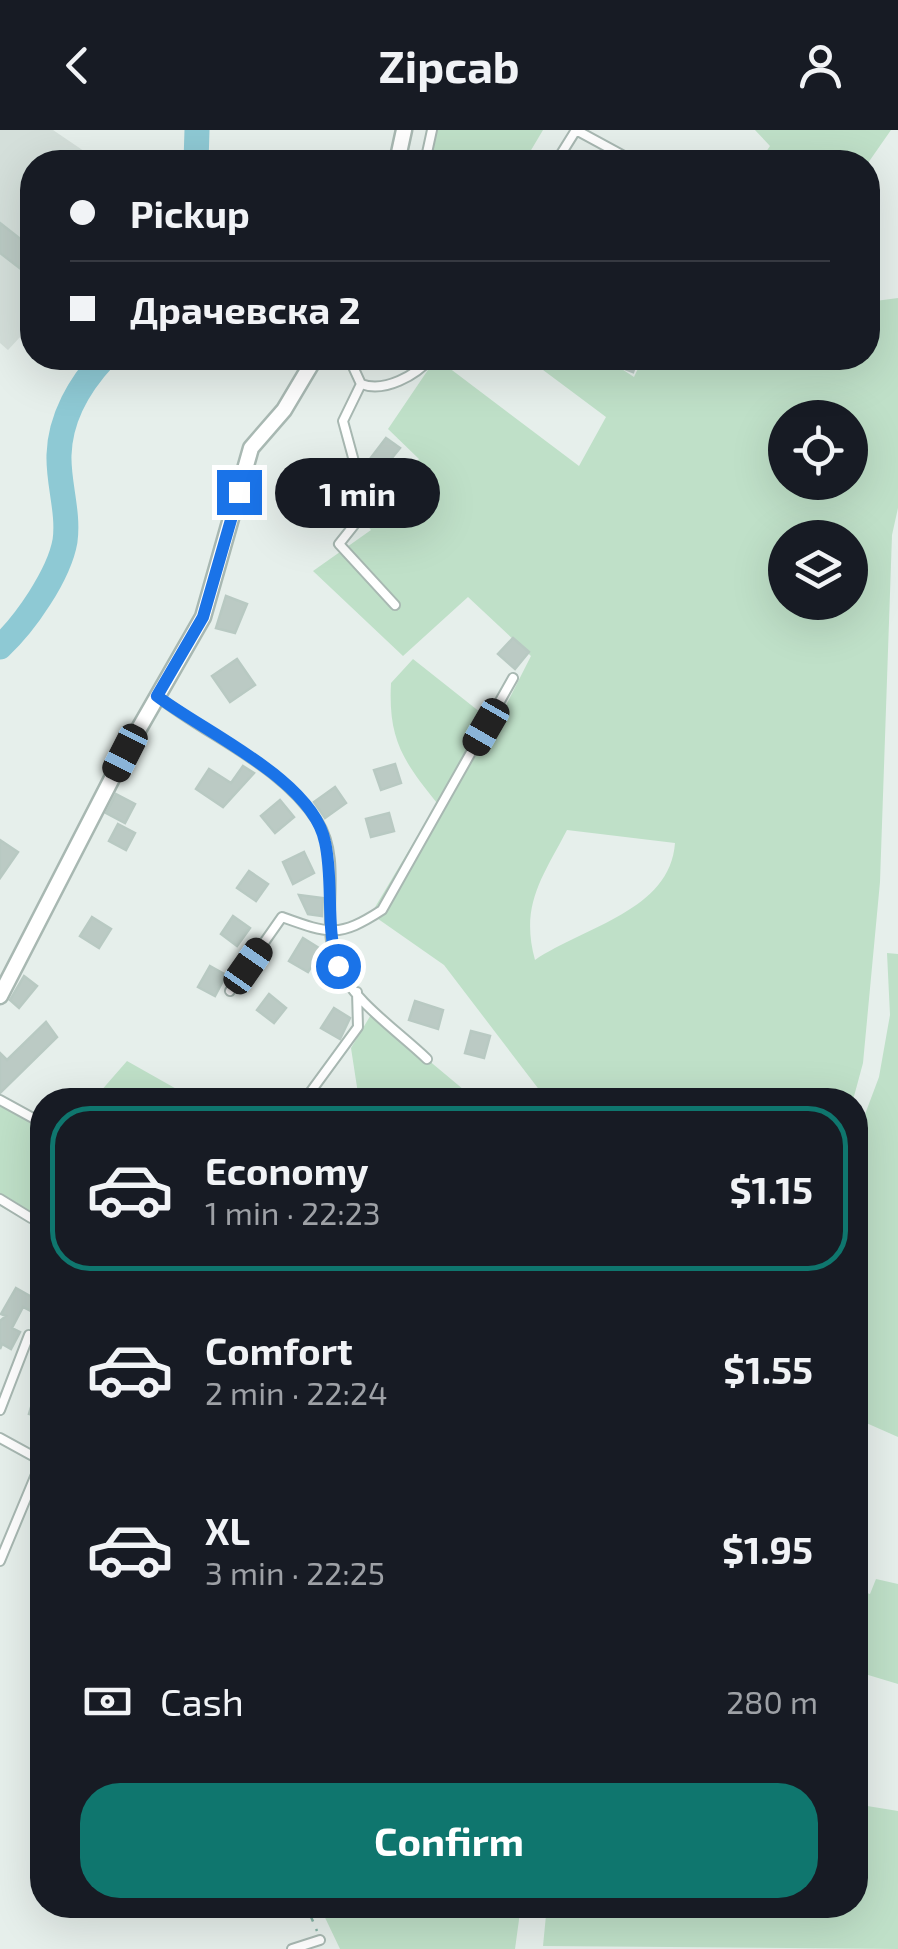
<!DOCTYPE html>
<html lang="en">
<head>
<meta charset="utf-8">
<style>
  body { margin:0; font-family:"Exo 2",sans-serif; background:#242831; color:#f1f3f6; height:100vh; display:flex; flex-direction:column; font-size:38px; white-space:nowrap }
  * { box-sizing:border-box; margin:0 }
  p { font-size:32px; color:#9ea1a6 }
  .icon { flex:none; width:55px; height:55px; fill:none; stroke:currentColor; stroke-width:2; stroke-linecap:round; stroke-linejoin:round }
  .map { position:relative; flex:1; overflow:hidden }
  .drawer { position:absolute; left:30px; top:958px; width:838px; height:830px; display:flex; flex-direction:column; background:#171b24; border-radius:40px; box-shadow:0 10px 40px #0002 }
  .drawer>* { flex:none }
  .banner { position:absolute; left:20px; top:20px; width:860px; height:220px; border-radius:40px; box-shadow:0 10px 40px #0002; display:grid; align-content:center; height:220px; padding:0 50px; background:#171b24 }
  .buttons { position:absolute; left:768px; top:270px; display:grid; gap:20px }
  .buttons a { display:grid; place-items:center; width:100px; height:100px; border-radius:50%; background:#171b24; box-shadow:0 10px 40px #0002; font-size:50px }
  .end { position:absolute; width:45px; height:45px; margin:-22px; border:12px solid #1a73e8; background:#fff; box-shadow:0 0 0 5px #fff }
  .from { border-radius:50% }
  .bubble { position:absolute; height:70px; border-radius:35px; background:#171b24; box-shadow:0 10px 40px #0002; font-size:32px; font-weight:700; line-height:70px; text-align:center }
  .car { position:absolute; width:30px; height:60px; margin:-30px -15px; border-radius:12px; box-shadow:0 0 8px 2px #0007; background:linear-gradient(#222 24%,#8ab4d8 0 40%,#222 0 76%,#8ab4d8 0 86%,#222 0) }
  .banner b { display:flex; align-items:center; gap:35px; height:95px; font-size:38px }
  .banner b+b { border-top:2px solid #363941 }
  .banner i { width:25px; height:25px; background:#f1f3f6 }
  ul { padding:18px 0 0; list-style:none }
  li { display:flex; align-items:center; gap:30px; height:165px; margin:0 20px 15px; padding:0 30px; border:5px solid transparent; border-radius:40px }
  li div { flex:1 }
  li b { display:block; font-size:38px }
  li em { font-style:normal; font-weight:700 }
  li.on { border-color:#0f766e }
  li>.icon { width:90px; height:90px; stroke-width:1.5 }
  .pay { display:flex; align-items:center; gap:25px; height:110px; padding:0 50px; font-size:38px }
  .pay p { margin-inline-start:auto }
  .action { display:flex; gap:20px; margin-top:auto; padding:20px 50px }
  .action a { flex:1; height:115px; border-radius:40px; background:#0f766e; color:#fff; font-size:40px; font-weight:700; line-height:115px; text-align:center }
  header { display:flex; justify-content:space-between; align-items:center; height:130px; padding:0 50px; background:#171b24; font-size:45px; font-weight:700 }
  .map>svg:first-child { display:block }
  .built { fill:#d4dfda }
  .green { fill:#bfe0c8; fill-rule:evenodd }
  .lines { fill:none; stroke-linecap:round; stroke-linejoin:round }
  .river { stroke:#8ec9d4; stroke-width:25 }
  .building { fill:#bbcac4; stroke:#b8c9c2; stroke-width:2.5 }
  .lane-casing { stroke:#a8b8b2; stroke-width:12 }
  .street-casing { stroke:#a8b8b2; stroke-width:19 }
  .path { stroke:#86b3a5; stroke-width:2.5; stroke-dasharray:5 8; stroke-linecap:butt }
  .lane { stroke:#fff; stroke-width:8 }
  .street { stroke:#fff; stroke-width:14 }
  .route { stroke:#1a73e8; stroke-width:12 }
</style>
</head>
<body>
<header><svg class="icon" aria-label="back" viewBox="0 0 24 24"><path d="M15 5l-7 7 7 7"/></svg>Zipcab<svg class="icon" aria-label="person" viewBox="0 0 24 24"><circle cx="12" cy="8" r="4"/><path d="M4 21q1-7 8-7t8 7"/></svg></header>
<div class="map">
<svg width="898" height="1819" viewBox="0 0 898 1819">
  <rect width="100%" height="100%" fill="#e6efeb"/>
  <path class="built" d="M0,0H53L100,32H32V194L8,220L0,213Z"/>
  <path class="green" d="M426,0H543L524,32H422Z
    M755,0H891L868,33L759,32L770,16Z
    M898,168V378L892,405L880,752L863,933L853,970H547L444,835L371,784L437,673C403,631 388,609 391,553L413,529L490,590L446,662L496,595L531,526L468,467L403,526L313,441L371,400L345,368L365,337L393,361L419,329L388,299L436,228L579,336L606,287L527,228H605L634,247L643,228H766L763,232L868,228V172ZM785,288H850V352H785ZM785,408H850V472H785ZM567,700L675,713C670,781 585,796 535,830C520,775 542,748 567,700Z
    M887,823L898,824V1307L855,1288V1011L879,947L890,885Z
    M372,883L476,970H359L351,918Z
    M127,931L196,970H93Z
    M0,976L42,996V1100L0,1076Z
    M876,1449L898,1454V1554L855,1541V1459L870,1464Z
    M855,1674L898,1681V1819L543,1816L547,1775H855Z
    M319,1775H521L515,1819H340Z"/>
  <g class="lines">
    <path class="river" d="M196,32L197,0
      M0,517C25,494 59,445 65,411C69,382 58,353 59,325C60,288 80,254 104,228"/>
  </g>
  <path class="building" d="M0,93L32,118L21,139L0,123Z
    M597,228H638L633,242Z
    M386,308L400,318L383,339L370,329Z
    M226,466L247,474L235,503L216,498Z
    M513,508L529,522L515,539L498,524Z
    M237,529L255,555L230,572L212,546Z
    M395,634L401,653L381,660L374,640Z
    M243,636L254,643L223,677L196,659L209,639L231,653Z
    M335,657L346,673L325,688L314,672Z
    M116,664L135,674L125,693L106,683Z
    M280,670L294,687L275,703L261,686Z
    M389,683L394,701L371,707L366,689Z
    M118,694L135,703L126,720L109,711Z
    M0,710L18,722L0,748Z
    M304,722L314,743L293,754L283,732Z
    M249,741L268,754L256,771L237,758Z
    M299,765L323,768L322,786L308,784Z
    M233,786L250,798L237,816L221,804Z
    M92,787L111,799L99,818L80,806Z
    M303,808L322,820L308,842L289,831Z
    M210,836L226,845L215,866L198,857Z
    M24,846L37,856L19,878L10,870Z
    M269,864L286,878L274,893L257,880Z
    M415,871L443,880L438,899L409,890Z
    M334,878L350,888L340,909L321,898Z
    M46,892L57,907L0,963V923L7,930Z
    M471,901L490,906L484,928L465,923Z
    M16,1158L37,1170L31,1181L23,1177L12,1198L20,1202L11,1219L2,1214L0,1219V1191L6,1186L1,1184Z
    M40,1247L42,1248V1288L29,1284Z"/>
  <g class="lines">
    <defs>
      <path id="lane" d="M576,0L635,32
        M425,32L432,0
        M556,32L576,0
        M349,228L361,254C385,263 416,245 431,228
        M361,254L343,291L355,335L342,360L366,380L339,414L395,475
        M157,566C210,608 281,634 318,692C344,733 319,793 337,835C353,871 399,902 427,929
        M230,861L282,787C329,804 339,808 382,780L513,548
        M309,964L358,897L357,862
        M0,970L42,993
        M0,1069L31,1088
        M0,1280L29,1205
        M0,1308L42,1331
        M0,1431L42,1330
        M292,1819L320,1810"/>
      <path id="street" d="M397,32L404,0
        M0,866L125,623L203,487L251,318L284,280L315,228"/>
    </defs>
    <use href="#lane" class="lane-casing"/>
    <use href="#street" class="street-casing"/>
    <path class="path" d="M306,1775L317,1801"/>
    <use href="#lane" class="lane"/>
    <use href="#street" class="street"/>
  </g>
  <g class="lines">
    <path class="route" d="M239,362L203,487L157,566C204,602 313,650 325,712C334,752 325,797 338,836"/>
  </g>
</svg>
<div class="buttons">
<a><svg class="icon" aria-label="locate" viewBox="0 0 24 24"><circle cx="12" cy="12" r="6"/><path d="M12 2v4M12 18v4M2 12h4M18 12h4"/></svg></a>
<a><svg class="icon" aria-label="layers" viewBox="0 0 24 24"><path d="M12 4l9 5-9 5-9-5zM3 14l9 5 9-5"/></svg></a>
</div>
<i class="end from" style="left:338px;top:836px"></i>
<i class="end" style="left:239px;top:362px"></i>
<div class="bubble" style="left:275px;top:328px;width:165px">1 min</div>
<i class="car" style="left:486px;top:597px;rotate:210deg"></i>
<i class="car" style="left:125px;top:623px;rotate:207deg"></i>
<i class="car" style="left:248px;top:836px;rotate:35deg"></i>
<div class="banner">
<b><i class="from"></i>Pickup</b>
<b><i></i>Драчевска 2</b>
</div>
<section class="drawer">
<ul>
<li class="on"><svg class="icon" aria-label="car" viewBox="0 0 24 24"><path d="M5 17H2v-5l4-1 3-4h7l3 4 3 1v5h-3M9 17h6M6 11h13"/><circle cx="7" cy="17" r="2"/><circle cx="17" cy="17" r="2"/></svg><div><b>Economy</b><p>1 min · 22:23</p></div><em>$1.15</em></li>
<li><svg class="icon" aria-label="car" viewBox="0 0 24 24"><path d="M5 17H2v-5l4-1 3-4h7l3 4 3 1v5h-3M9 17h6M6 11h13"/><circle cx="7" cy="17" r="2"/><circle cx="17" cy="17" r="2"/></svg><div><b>Comfort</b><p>2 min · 22:24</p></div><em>$1.55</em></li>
<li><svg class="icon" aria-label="car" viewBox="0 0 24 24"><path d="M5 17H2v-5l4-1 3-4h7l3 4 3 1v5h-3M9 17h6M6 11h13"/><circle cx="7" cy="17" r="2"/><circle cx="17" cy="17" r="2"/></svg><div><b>XL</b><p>3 min · 22:25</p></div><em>$1.95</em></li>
</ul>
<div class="pay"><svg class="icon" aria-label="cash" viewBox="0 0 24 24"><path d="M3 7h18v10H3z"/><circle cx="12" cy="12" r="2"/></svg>Cash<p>280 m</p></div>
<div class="action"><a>Confirm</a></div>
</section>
</div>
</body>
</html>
